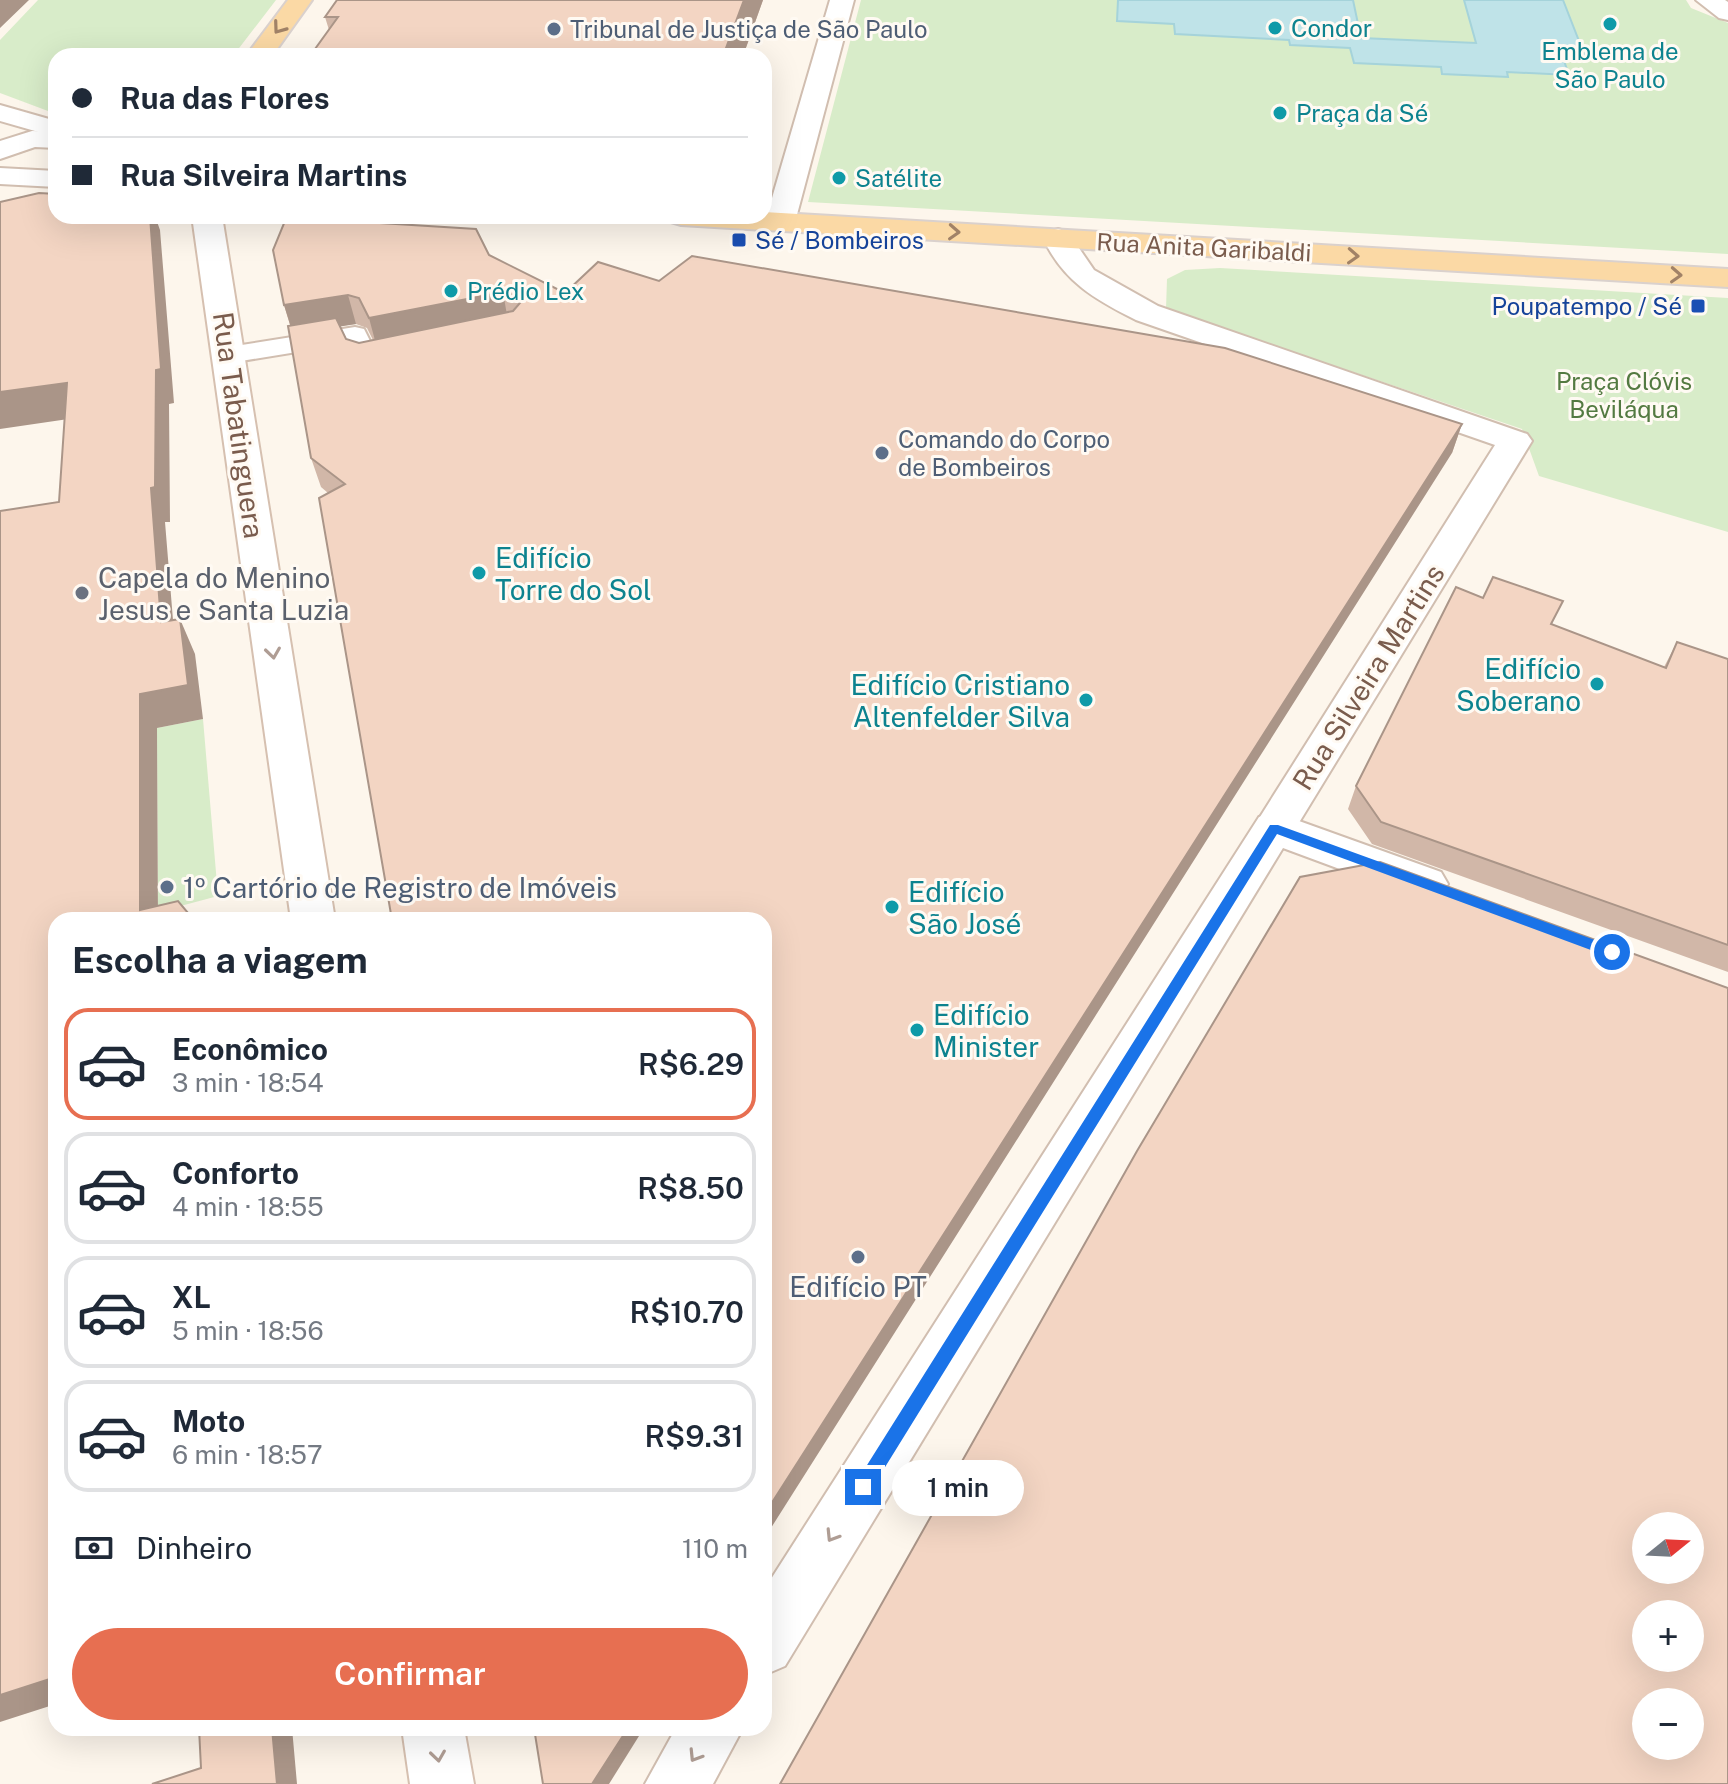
<!DOCTYPE html>
<html lang="pt">
<head>
<meta charset="utf-8">
<style>
  body { margin:0; font-family:"Public Sans",sans-serif; background:#f6f6f7; color:#1f2937; height:100vh; display:flex; flex-direction:column; font-size:30px; white-space:nowrap }
  * { box-sizing:border-box; margin:0 }
  p { font-size:26px; color:#747a83 }
  .icon { flex:none; width:44px; height:44px; fill:none; stroke:currentColor; stroke-width:2; stroke-linecap:round; stroke-linejoin:round }
  .map { position:relative; flex:1; overflow:hidden }
  .sheet { position:absolute; left:48px; top:912px; width:724px; height:824px; display:flex; flex-direction:column; background:#fff; border-radius:24px; box-shadow:0 8px 32px #0002 }
  .sheet>* { flex:none }
  .guide { position:absolute; left:48px; top:48px; width:724px; height:176px; border-radius:24px; box-shadow:0 8px 32px #0002; display:grid; align-content:center; height:176px; padding:0 24px; background:#fff }
  .needle { width:52px; rotate:72deg }
  .tools { position:absolute; left:1632px; top:1512px; display:grid; gap:16px }
  .tools a { display:grid; place-items:center; width:72px; height:72px; border-radius:50%; background:#fff; box-shadow:0 8px 32px #0002; font-size:40px }
  .end { position:absolute; width:36px; height:36px; margin:-18px; border:10px solid #1a73e8; background:#fff; box-shadow:0 0 0 4px #fff }
  .from { border-radius:50% }
  .bubble { position:absolute; height:56px; border-radius:28px; background:#fff; box-shadow:0 8px 32px #0002; font-size:26px; font-weight:600; line-height:56px; text-align:center }
  .guide b { display:flex; align-items:center; gap:28px; height:76px; font-size:30px }
  .guide b+b { border-top:2px solid #e0e1e3 }
  .guide i { width:20px; height:20px; background:#1f2937 }
  ul { padding:0; list-style:none }
  li { display:flex; align-items:center; gap:24px; height:112px; margin:0 16px 12px; padding:0 8px; border:4px solid #e0e1e3; border-radius:24px }
  li div { flex:1 }
  li b { display:block; font-size:30px }
  li em { font-style:normal; font-weight:600 }
  li.selected { border-color:#e76f51 }
  li>.icon { width:72px; height:72px; stroke-width:1.5 }
  h2 { padding:0 24px; font-size:36px; line-height:96px }
  .pay { display:flex; align-items:center; gap:20px; height:88px; padding:0 24px; font-size:30px }
  .pay p { margin-inline-start:auto }
  .action { display:flex; gap:16px; margin-top:auto; padding:16px 24px }
  .action a { flex:1; height:92px; border-radius:48px; background:#e76f51; color:#fff; font-size:32px; font-weight:600; line-height:92px; text-align:center }
  .map>svg:first-child { display:block }
  .green { fill:#d8ecc9 }
  .water { fill:#bfe3e8; stroke:#a5d3da; stroke-width:2 }
  .lines { fill:none; stroke-linecap:round; stroke-linejoin:round }
  .service-casing { stroke:#d1beb0; stroke-width:4 }
  .pedestrian-casing { stroke:#d1beb0; stroke-width:4 }
  .minor-casing { stroke:#d1beb0; stroke-width:4 }
  .tertiary-casing { stroke:#d1beb0; stroke-width:4 }
  .secondary-casing { stroke:#d6c0b0; stroke-width:4 }
  .primary-casing { stroke:#dad1cd; stroke-width:4 }
  .service { fill:#fff; fill-rule:evenodd }
  .pedestrian { fill:#fff; fill-rule:evenodd }
  .minor { fill:#fff; fill-rule:evenodd }
  .tertiary { fill:#fff; fill-rule:evenodd }
  .secondary { fill:#fff; fill-rule:evenodd }
  .primary { fill:#fbd9a5; fill-rule:evenodd }
  .wall { fill:#d1b7a8; fill-rule:evenodd }
  .shaded-wall { fill:#aa9588 }
  .building { fill:#f3d5c3; stroke:#aa9588; stroke-width:2; fill-rule:evenodd }
  .oneway { stroke:#a18267 }
  .oneway2 { stroke:#af9d94 }
  .route { fill:#1a73e8 }
  .culture-dot { fill:#0f9aa8; stroke:#fffaf3; stroke-width:3 }
  .service-dot { fill:#5c6f8a; stroke:#fffaf3; stroke-width:3 }
  .transit-dot { fill:#1a4fb4; stroke:#fffaf3; stroke-width:3 }
  .worship-dot { fill:#6b7280; stroke:#fffaf3; stroke-width:3 }
  .labels { text-anchor:middle; dominant-baseline:central; stroke-width:6; stroke-linejoin:round; paint-order:stroke }
  .far-culture-label { font-size:24px; fill:#0d838f; stroke:#fffaf3; text-anchor:start }
  .far-service-label { font-size:24px; fill:#4e5e75; stroke:#fffaf3; text-anchor:start }
  .far-transit-label { font-size:24px; fill:#164399; stroke:#fffaf3; text-anchor:start }
  .far-street-label { font-size:24px; fill:#7a5c4d; stroke:#fffaf3 }
  .far-park-label { font-size:24px; fill:#537a41; stroke:#fffaf3 }
  .street-label { font-size:28px; fill:#7a5c4d; stroke:#fffaf3 }
  .culture-label { font-size:28px; fill:#0d838f; stroke:#fffaf3; text-anchor:start }
  .worship-label { font-size:28px; fill:#5b616d; stroke:#fffaf3; text-anchor:start }
  .service-label { font-size:28px; fill:#4e5e75; stroke:#fffaf3; text-anchor:start }
</style>
</head>
<body>
<div class="map">
<svg width="1728" height="1784" viewBox="0 0 1728 1784">
  <rect width="100%" height="100%" fill="#fdf6ec"/>
  <path class="green" d="M38,0H276L233,56H56V114L0,93V40Z
    M861,0H1686L1691,8L1728,23V254L808,202Z
    M1220,268L1728,298V532L1539,476L1522,429L1166,309L1167,279L1185,270Z
    M203,719L218,896L158,912L157,728Z"/>
  <path class="water" d="M1118,0H1353L1361,38L1476,43L1464,0H1563L1586,59L1563,58L1569,75L1507,72L1508,77L1442,74L1441,67L1354,63L1350,48L1290,45L1289,40L1175,34L1174,24L1117,21Z"/>
  <g class="lines">
    <defs>
      <path id="service" d="M355,327L364,329L375,351L394,347L403,349L407,355L403,361L366,369L357,367L346,344L229,363L220,361L216,355L220,349L229,347Z"/>
      <path id="pedestrian" d="M1696,0H1725L1728,2V20L1719,18Z
        M32,131L56,132V148L35,147L0,159V141Z
        M1058,229L1068,232L1094,270L1158,306L1527,434L1532,441L1289,839L1274,844L1259,839L1253,828L1495,445L1136,320C1094,299 1063,281 1043,238L1048,232Z"/>
      <path id="minor" d="M830,0H854L795,222L790,228H770L765,222Z
        M1274,812L1441,872L1448,884L1441,896L1426,901L1283,848L785,1666L764,1675V1590L1259,817Z
        M676,1728H743L713,1784H645Z"/>
      <path id="tertiary" d="M0,105L56,121V137L0,121Z
        M0,168L56,171V187L0,184Z"/>
      <path id="secondary" d="M192,216H222L335,920H291Z
        M402,1728H464L474,1784H410Z"/>
      <path id="primary" d="M288,0H312L272,56H246Z
        M764,212L1728,269V287L681,225L671,222L666,216H764Z"/>
    </defs>
    <use href="#service" class="service-casing"/>
    <use href="#pedestrian" class="pedestrian-casing"/>
    <use href="#minor" class="minor-casing"/>
    <use href="#tertiary" class="tertiary-casing"/>
    <use href="#secondary" class="secondary-casing"/>
    <use href="#primary" class="primary-casing"/>
    <use href="#service" class="service"/>
    <use href="#pedestrian" class="pedestrian"/>
    <use href="#minor" class="minor"/>
    <use href="#tertiary" class="tertiary"/>
    <use href="#secondary" class="secondary"/>
    <use href="#primary" class="primary"/>
  </g>
  <path class="wall" d="M337,0H763L743,56L329,30L325,17Z
    M287,216H333L334,220L489,255L565,293L659,281L1462,424L1452,453L328,493L321,487L311,458L290,325L284,305ZM356,324L367,328L373,340L359,343L346,339L340,326Z
    M1483,598L1664,667L1677,642L1728,659V972L1372,844L1348,809L1356,786Z"/>
  <path class="shaded-wall" d="M0,0H29L0,28Z
    M744,0H763L743,56H723Z
    M150,216H155L160,230L174,403L169,404L170,522H165L176,657L161,622L151,488Z
    M503,292L508,321L377,348L369,318Z
    M348,295L356,324L293,334L284,305Z
    M67,383L82,417L0,429V392Z
    M1462,424L1452,453L764,1539V1515Z
    M180,619L195,654L203,719L157,728L158,920L140,910V694Z
    M56,1677V1704L0,1722V1695Z
    M272,1728H292L297,1784H277Z
    M628,1728H644L609,1784H592Z"/>
  <path class="building" d="M337,0H744L723,56H310L338,17H325Z
    M39,193L56,194V216H150L161,369L156,370L155,487L151,488L161,622L180,619L188,685L140,694V910L178,901L194,920H56V1677L0,1695V511L59,502L67,383L0,392V202Z
    M287,216H331L332,220L476,229L489,255L565,293L598,262L659,281L692,256L1225,348L1462,424L764,1515V920H392L319,498L345,484L311,458L288,326L336,318L346,339L359,343L513,311L520,303L514,295L503,292L369,318L359,298L348,295L284,305L273,250Z
    M1493,577L1563,601L1551,624L1666,668L1677,642L1728,659V945L1381,822L1356,786L1456,587L1483,598Z
    M1380,862L1728,988V1784H780L1137,1151L1300,877ZM1646,1526H1690V1570H1646ZM1646,1614H1690V1658H1646ZM1646,1702H1690V1746H1646Z
    M199,1728H272L277,1784H152L201,1768Z
    M534,1728H628L592,1784H543Z"/>
  <defs><path id="oneway-chevron" d="M-2-3.5L2.5 0L-2 3.5" fill="none" stroke-width="1.6" stroke-linecap="round" stroke-linejoin="round" transform="scale(2)"/></defs>
  <g class="oneway">
    <use href="#oneway-chevron" transform="translate(279 28) rotate(126)"/>
    <use href="#oneway-chevron" transform="translate(954 232) rotate(3)"/>
    <use href="#oneway-chevron" transform="translate(1353 256) rotate(3)"/>
    <use href="#oneway-chevron" transform="translate(1676 275) rotate(3)"/>
  </g>
  <g class="oneway2">
    <use href="#oneway-chevron" transform="translate(273 653) rotate(82)"/>
    <use href="#oneway-chevron" transform="translate(832 1536) rotate(122)"/>
    <use href="#oneway-chevron" transform="translate(438 1756) rotate(82)"/>
    <use href="#oneway-chevron" transform="translate(695 1756) rotate(122)"/>
  </g>
  <path class="route" d="M1270,825H1278L1617,948L1619,952L1617,956H1607L1277,834L869,1493H857V1481Z"/>
  <g class="culture-dot">
    <circle cx="1610" cy="24" r="8"/>
    <circle cx="1275" cy="28" r="8"/>
    <circle cx="1280" cy="113" r="8"/>
    <circle cx="839" cy="178" r="8"/>
    <circle cx="451" cy="291" r="8"/>
    <circle cx="479" cy="573" r="8"/>
    <circle cx="1597" cy="684" r="8"/>
    <circle cx="1086" cy="700" r="8"/>
    <circle cx="892" cy="907" r="8"/>
    <circle cx="917" cy="1030" r="8"/>
  </g>
  <g class="service-dot">
    <circle cx="554" cy="29" r="8"/>
    <circle cx="882" cy="453" r="8"/>
    <circle cx="167" cy="887" r="8"/>
    <circle cx="858" cy="1257" r="8"/>
  </g>
  <g class="transit-dot">
    <rect x="731" y="232" width="16" height="16" rx="4"/>
    <rect x="1690" y="298" width="16" height="16" rx="4"/>
  </g>
  <circle class="worship-dot" cx="82" cy="593" r="8"/>
  <g class="labels">
    <g class="far-culture-label">
      <text x="1291" y="28">Condor</text>
      <text x="1610" y="51" text-anchor="middle">Emblema de<tspan x="1610" dy="28">São Paulo</tspan></text>
      <text x="1296" y="113">Praça da Sé</text>
      <text x="855" y="178">Satélite</text>
      <text x="467" y="291">Prédio Lex</text>
    </g>
    <g class="far-service-label">
      <text x="570" y="29">Tribunal de Justiça de São Paulo</text>
      <text x="898" y="439">Comando do Corpo<tspan x="898" dy="28">de Bombeiros</tspan></text>
    </g>
    <g class="far-transit-label">
      <text x="755" y="240">Sé / Bombeiros</text>
      <text x="1682" y="306" text-anchor="end">Poupatempo / Sé</text>
    </g>
    <g class="far-street-label">
      <text transform="translate(1204 247) rotate(3)">Rua Anita Garibaldi</text>
    </g>
    <g class="far-park-label">
      <text x="1624" y="381">Praça Clóvis<tspan x="1624" dy="28">Beviláqua</tspan></text>
    </g>
    <g class="street-label">
      <text transform="translate(239 425) rotate(82)">Rua Tabatinguera</text>
      <text transform="translate(1368 677) rotate(-58)">Rua Silveira Martins</text>
    </g>
    <g class="culture-label">
      <text x="495" y="557">Edifício<tspan x="495" dy="32">Torre do Sol</tspan></text>
      <text x="1581" y="668" text-anchor="end">Edifício<tspan x="1581" dy="32">Soberano</tspan></text>
      <text x="1070" y="684" text-anchor="end">Edifício Cristiano<tspan x="1070" dy="32">Altenfelder Silva</tspan></text>
      <text x="908" y="891">Edifício<tspan x="908" dy="32">São José</tspan></text>
      <text x="933" y="1014">Edifício<tspan x="933" dy="32">Minister</tspan></text>
    </g>
    <g class="worship-label">
      <text x="98" y="577">Capela do Menino<tspan x="98" dy="32">Jesus e Santa Luzia</tspan></text>
    </g>
    <g class="service-label">
      <text x="183" y="887">1º Cartório de Registro de Imóveis</text>
      <text x="858" y="1286" text-anchor="middle">Edifício PT</text>
    </g>
  </g>
</svg>
<div class="tools">
<a><svg class="needle" viewBox="-14 -14 28 28"><path d="M0-13l5 13h-10z" fill="#e53935"/><path d="M0 13l5-13h-10z" fill="#747a83"/></svg></a>
<a>+</a>
<a>−</a>
</div>
<i class="end from" style="left:1612px;top:952px"></i>
<i class="end" style="left:863px;top:1487px"></i>
<div class="bubble" style="left:892px;top:1460px;width:132px">1 min</div>
<div class="guide">
<b><i class="from"></i>Rua das Flores</b>
<b><i></i>Rua Silveira Martins</b>
</div>
<section class="sheet">
<h2>Escolha a viagem</h2>
<ul>
<li class="selected"><svg class="icon" aria-label="car" viewBox="0 0 24 24"><path d="M5 17H2v-5l4-1 3-4h7l3 4 3 1v5h-3M9 17h6M6 11h13"/><circle cx="7" cy="17" r="2"/><circle cx="17" cy="17" r="2"/></svg><div><b>Econômico</b><p>3 min · 18:54</p></div><em>R$6.29</em></li>
<li><svg class="icon" aria-label="car" viewBox="0 0 24 24"><path d="M5 17H2v-5l4-1 3-4h7l3 4 3 1v5h-3M9 17h6M6 11h13"/><circle cx="7" cy="17" r="2"/><circle cx="17" cy="17" r="2"/></svg><div><b>Conforto</b><p>4 min · 18:55</p></div><em>R$8.50</em></li>
<li><svg class="icon" aria-label="car" viewBox="0 0 24 24"><path d="M5 17H2v-5l4-1 3-4h7l3 4 3 1v5h-3M9 17h6M6 11h13"/><circle cx="7" cy="17" r="2"/><circle cx="17" cy="17" r="2"/></svg><div><b>XL</b><p>5 min · 18:56</p></div><em>R$10.70</em></li>
<li><svg class="icon" aria-label="car" viewBox="0 0 24 24"><path d="M5 17H2v-5l4-1 3-4h7l3 4 3 1v5h-3M9 17h6M6 11h13"/><circle cx="7" cy="17" r="2"/><circle cx="17" cy="17" r="2"/></svg><div><b>Moto</b><p>6 min · 18:57</p></div><em>R$9.31</em></li>
</ul>
<div class="pay"><svg class="icon" aria-label="cash" viewBox="0 0 24 24"><path d="M3 7h18v10H3z"/><circle cx="12" cy="12" r="2"/></svg>Dinheiro<p>110 m</p></div>
<div class="action"><a>Confirmar</a></div>
</section>
</div>
</body>
</html>
